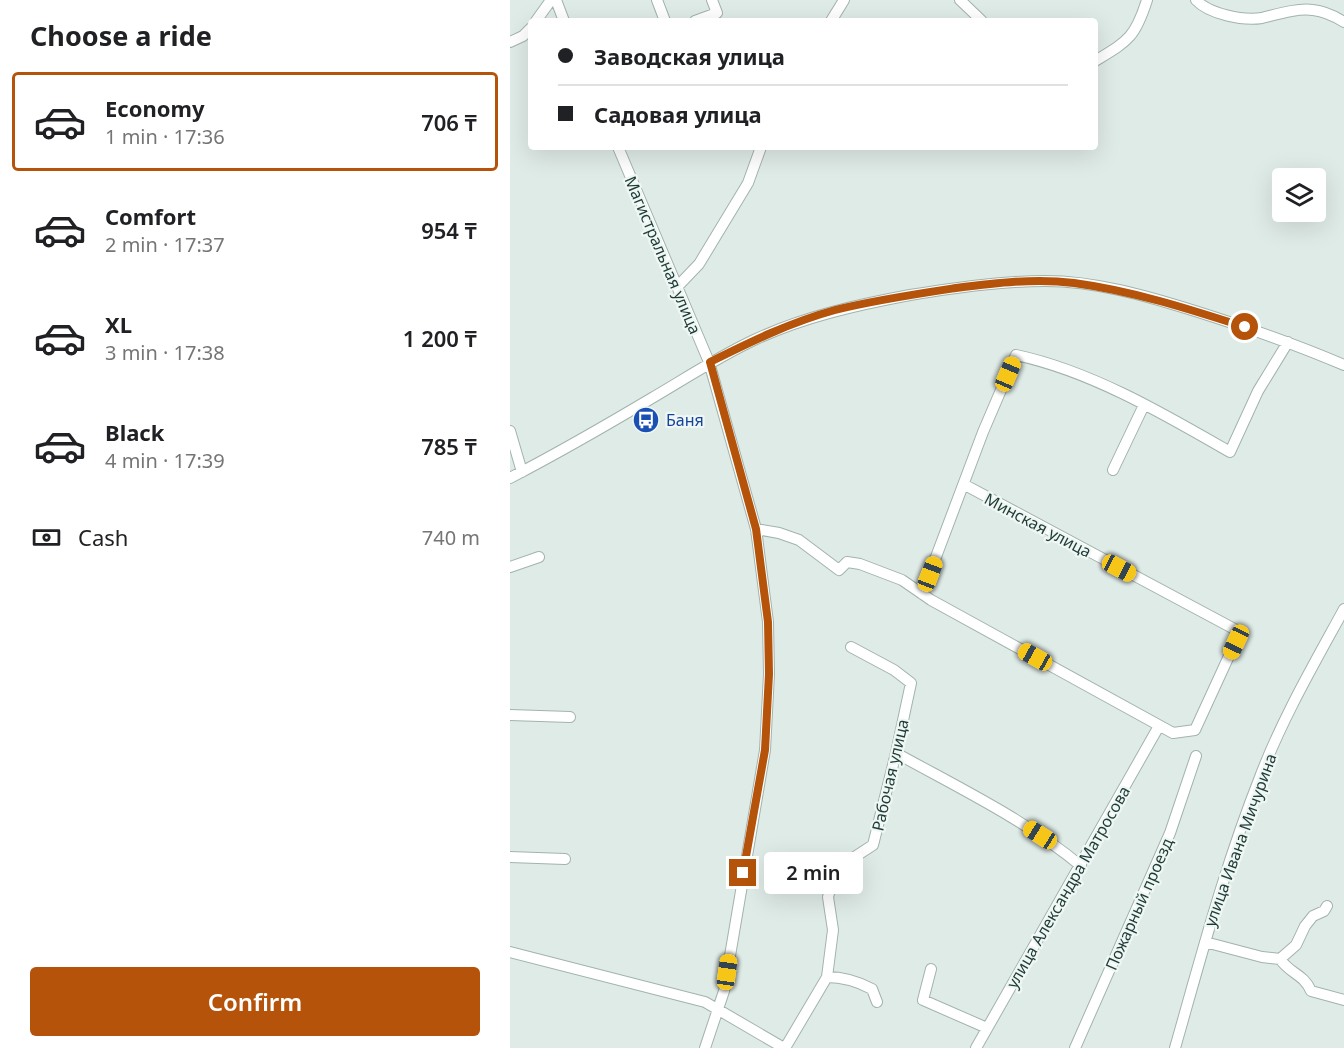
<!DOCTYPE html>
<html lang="en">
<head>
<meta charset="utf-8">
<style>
  body { margin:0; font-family:"Noto Sans",sans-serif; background:#f2f2f2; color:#202124; height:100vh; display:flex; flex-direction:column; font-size:22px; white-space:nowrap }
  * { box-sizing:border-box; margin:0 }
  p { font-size:20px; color:#757577 }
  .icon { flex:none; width:33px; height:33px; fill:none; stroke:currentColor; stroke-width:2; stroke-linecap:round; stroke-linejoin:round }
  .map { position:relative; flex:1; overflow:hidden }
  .details { display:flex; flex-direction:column; background:#fff; width:510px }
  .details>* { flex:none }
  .hud { position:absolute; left:18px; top:18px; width:570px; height:132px; border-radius:6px; box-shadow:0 6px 24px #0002; display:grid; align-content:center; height:132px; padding:0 30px; background:#fff }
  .controls { position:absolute; left:762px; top:168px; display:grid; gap:12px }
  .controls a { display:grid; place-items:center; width:54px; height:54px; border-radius:6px; background:#fff; box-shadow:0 6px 24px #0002; font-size:30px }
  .end { position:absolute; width:27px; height:27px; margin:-14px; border:8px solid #b45309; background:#fff; box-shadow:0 0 0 3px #fff }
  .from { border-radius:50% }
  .bubble { position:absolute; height:42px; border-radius:6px; background:#fff; box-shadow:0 6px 24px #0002; font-size:20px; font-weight:600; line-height:42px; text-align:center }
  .car { position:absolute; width:18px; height:36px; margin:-18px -9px; border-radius:8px; box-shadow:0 0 4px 2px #0007; background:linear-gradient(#f5c518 24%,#345 0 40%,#f5c518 0 76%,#345 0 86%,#f5c518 0) }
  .hud b { display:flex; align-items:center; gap:21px; height:57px; font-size:22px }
  .hud b+b { border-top:2px solid #e0e0e0 }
  .hud i { width:15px; height:15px; background:#202124 }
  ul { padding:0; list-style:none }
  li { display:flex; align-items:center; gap:18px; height:99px; margin:0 12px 9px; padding:0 18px; border:3px solid transparent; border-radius:6px }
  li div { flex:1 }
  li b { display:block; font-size:22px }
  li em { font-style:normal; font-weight:600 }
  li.current { border-color:#b45309 }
  li>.icon { width:54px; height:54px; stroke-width:1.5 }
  h2 { padding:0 30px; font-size:27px; line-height:72px }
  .pay { display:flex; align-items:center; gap:15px; height:66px; padding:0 30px; font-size:22px }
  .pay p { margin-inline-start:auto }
  .primary-button { display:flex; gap:12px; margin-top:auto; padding:12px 30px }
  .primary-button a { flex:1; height:69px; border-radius:6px; background:#b45309; color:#fff; font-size:24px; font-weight:600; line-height:69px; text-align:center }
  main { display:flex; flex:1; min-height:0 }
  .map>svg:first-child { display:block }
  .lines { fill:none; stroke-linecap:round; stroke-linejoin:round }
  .minor-casing { stroke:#a2b3ae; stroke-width:12 }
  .minor { stroke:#fff; stroke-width:10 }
  .route { stroke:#b45309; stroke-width:8 }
  .labels { text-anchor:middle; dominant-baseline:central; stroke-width:4.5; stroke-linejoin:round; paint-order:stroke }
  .street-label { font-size:16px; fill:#1f3b36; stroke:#eff7f4 }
  .transit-label { font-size:16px; fill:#164399; stroke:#eff7f4; text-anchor:start }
</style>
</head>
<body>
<main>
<section class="details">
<h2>Choose a ride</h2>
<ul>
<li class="current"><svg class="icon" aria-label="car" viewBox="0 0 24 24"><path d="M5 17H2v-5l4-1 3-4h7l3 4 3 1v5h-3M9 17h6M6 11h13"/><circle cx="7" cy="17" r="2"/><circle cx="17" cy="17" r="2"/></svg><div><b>Economy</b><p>1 min · 17:36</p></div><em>706 ₸</em></li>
<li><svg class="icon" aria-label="car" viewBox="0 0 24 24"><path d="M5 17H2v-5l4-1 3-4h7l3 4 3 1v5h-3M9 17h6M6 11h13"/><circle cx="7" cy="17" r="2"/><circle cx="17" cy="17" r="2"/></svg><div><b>Comfort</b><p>2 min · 17:37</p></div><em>954 ₸</em></li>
<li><svg class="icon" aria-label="car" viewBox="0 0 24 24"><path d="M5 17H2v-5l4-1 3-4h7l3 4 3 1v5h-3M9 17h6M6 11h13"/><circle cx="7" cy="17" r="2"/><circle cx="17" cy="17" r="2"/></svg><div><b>XL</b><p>3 min · 17:38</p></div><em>1 200 ₸</em></li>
<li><svg class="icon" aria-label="car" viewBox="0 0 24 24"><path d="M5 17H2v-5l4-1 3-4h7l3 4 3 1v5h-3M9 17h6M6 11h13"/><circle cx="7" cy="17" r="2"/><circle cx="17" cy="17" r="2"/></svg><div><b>Black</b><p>4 min · 17:39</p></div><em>785 ₸</em></li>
</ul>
<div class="pay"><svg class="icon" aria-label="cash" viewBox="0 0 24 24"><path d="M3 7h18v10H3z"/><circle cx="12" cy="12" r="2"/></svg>Cash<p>740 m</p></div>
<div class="primary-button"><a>Confirm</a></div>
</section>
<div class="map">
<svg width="834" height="1048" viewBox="0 0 834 1048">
  <rect width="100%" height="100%" fill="#dfebe7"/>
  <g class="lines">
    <defs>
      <path id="minor" d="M46,0L54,21
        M147,0L155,21
        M450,0L472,21
        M686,0C699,14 733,21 752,18C768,14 787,8 803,10C813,11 826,17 834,22
        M26,21L41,0
        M185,21L207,13L202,0
        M321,21L334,0
        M0,42L13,36L21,28
        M585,61C618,41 625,38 637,0
        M108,147L199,362L246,529L258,622L259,674L255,750L214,991L195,1048
        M167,287L189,264L238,183L251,147
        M0,431L12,472
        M603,470L634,405
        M0,478C48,453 95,426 142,398C176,378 208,357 244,340C293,317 346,305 400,295C444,288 490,281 535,281C586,281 637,296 685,311C736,327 785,344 834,365
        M246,529L269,533L289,540L329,570L337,562L350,564L392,580L421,600L663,733L685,730L730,632L455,485
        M0,567L29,557
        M412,594L473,432L506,355C581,371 654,414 720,452L748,391L778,342
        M0,715L60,717
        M386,753C449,788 516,820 571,866
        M0,857L55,859
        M695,942L752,957L770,959L786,945L795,926L803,916L814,911L817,906
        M0,952L195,1002L274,1048
        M770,959C780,974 794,974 801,991L834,1000
        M421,969L413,1000L477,1028
        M317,977C334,977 347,981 362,989L367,1002
        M275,1048L317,977L323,930L318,897L324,876L340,860L363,845L386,753L401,683L384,670L341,647
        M466,1048L649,726
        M565,1048L660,833L686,756
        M665,1048C691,957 715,865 750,777C772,719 804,664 834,609"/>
    </defs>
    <use href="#minor" class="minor-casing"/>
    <use href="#minor" class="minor"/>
  </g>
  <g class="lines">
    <path class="route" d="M233,873L255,750L259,674L258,622L246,529L200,362C240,342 281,322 325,310C365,300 406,294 446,288C485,283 525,278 564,283C623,291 679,309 735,327"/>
  </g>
  <defs>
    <symbol id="bus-disc" viewBox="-11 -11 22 22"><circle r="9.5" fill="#1a4fb4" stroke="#eff7f4"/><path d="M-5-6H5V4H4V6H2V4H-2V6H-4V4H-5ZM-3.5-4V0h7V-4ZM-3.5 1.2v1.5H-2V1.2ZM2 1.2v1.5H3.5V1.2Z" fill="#fff"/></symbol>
  </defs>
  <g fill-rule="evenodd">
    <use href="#bus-disc" x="121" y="405" width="30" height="30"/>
  </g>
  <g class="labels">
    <g class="street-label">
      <text transform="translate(153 255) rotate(67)">Магистральная улица</text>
      <text transform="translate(528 525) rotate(28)">Минская улица</text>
      <text transform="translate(380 775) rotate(-77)">Рабочая улица</text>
      <text transform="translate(730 840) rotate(-70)">улица Ивана Мичурина</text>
      <text transform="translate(558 887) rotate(-60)">улица Александра Матросова</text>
      <text transform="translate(629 904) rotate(-66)">Пожарный проезд</text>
    </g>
    <g class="transit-label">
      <text x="156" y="420">Баня</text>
    </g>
  </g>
</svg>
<div class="controls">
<a><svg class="icon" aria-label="layers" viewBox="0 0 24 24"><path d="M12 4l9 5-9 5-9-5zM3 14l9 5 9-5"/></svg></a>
</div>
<i class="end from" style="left:735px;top:327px"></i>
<i class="end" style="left:233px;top:873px"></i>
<div class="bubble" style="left:254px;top:852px;width:99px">2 min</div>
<i class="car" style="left:498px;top:374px;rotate:23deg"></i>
<i class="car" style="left:609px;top:568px;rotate:118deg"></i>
<i class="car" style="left:420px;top:574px;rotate:21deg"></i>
<i class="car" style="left:726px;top:642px;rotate:205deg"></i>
<i class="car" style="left:525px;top:657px;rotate:299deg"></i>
<i class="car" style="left:530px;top:835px;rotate:302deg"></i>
<i class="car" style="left:217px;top:972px;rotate:8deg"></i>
<div class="hud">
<b><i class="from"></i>Заводская улица</b>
<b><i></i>Садовая улица</b>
</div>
</div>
</main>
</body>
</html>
